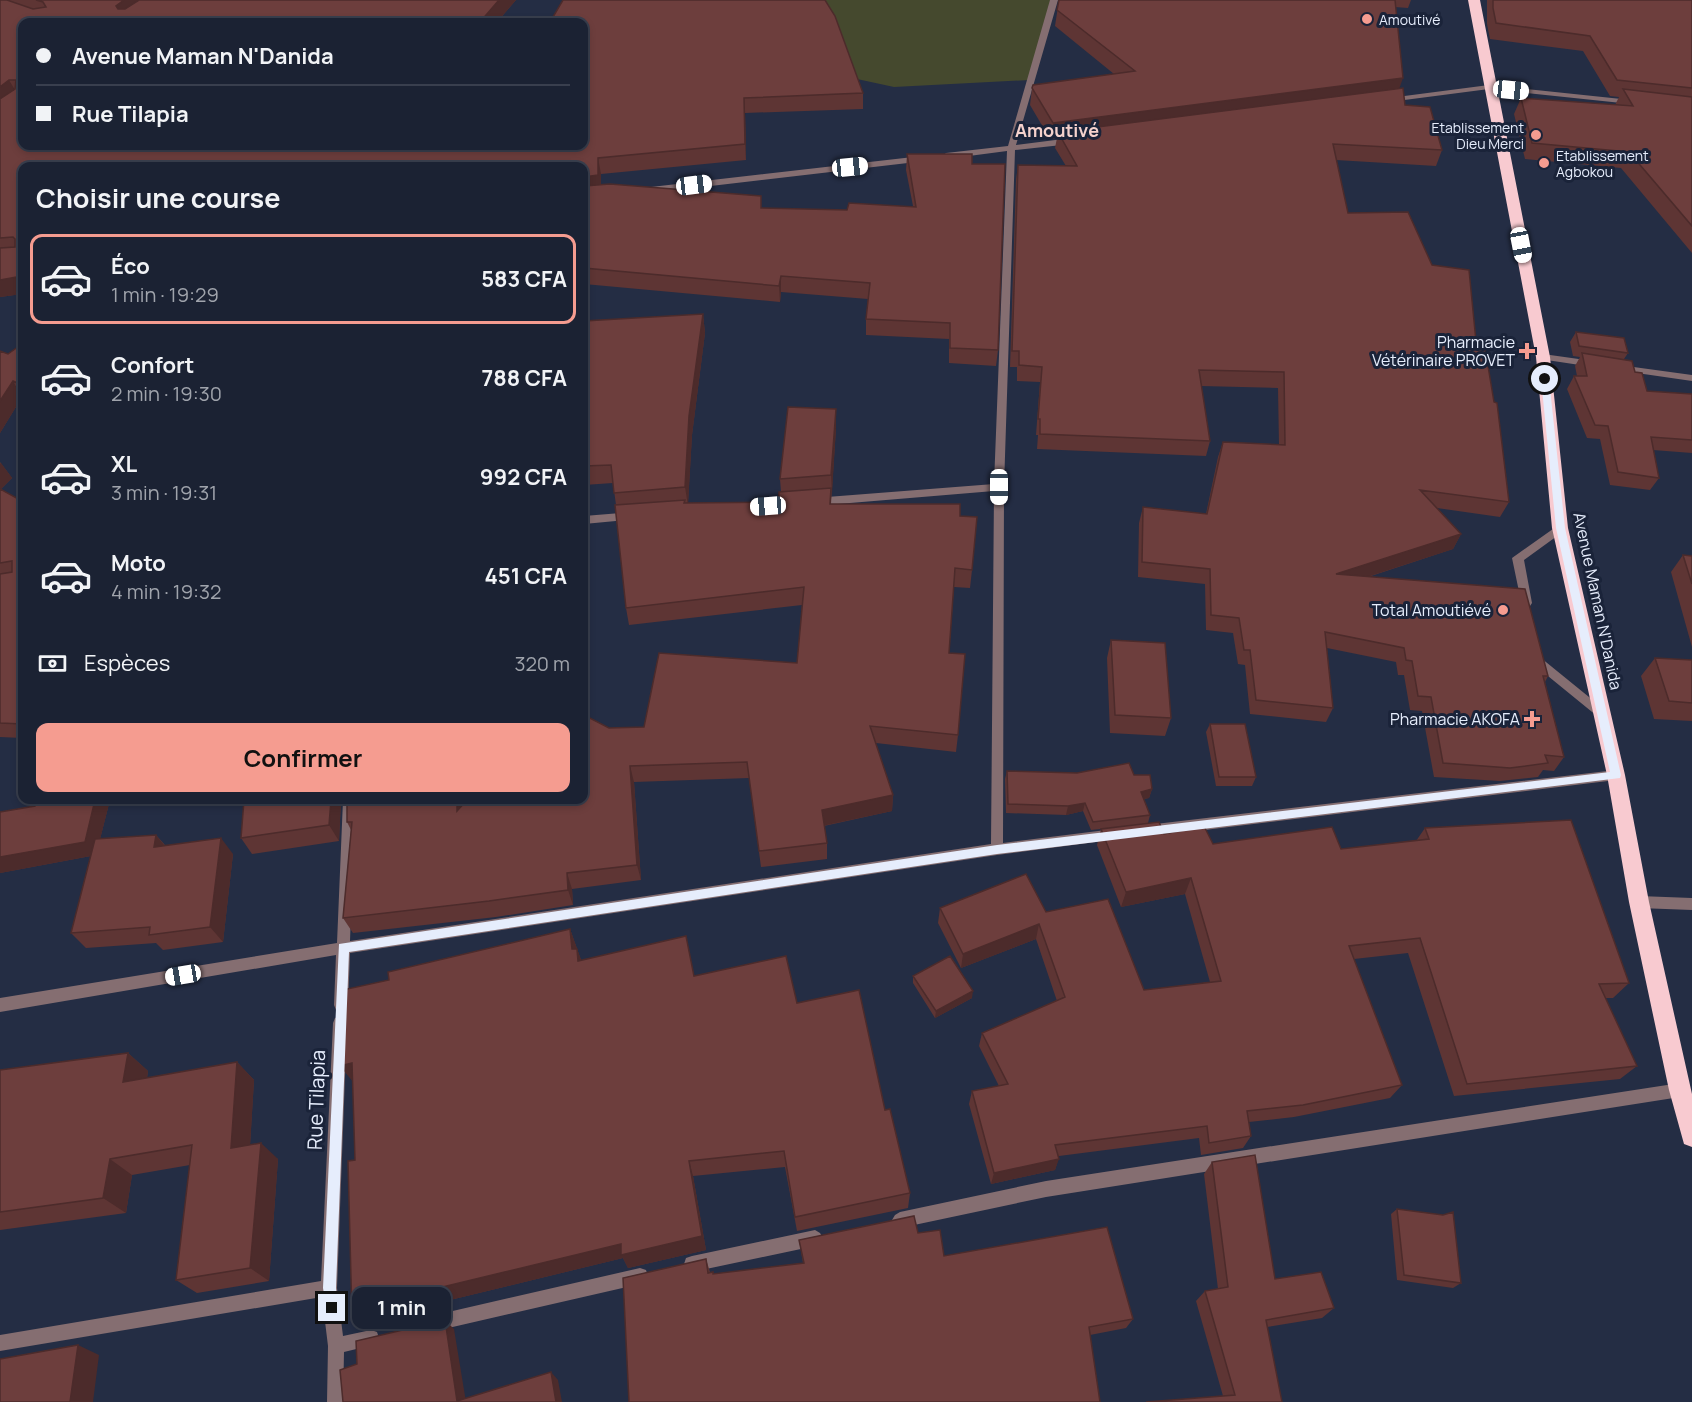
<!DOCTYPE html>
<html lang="fr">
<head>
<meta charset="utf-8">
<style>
  body { margin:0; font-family:Manrope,sans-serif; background:#282f3f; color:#f1f3f6; height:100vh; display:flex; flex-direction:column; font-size:22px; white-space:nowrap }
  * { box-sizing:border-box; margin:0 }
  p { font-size:20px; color:#a0a4ac }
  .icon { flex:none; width:33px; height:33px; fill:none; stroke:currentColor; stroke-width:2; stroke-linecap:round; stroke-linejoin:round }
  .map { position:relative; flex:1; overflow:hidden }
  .sheet { position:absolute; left:18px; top:162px; width:570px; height:642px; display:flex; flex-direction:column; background:#1b2233; border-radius:12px; box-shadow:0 3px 9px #0003,0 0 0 2px #393f4e }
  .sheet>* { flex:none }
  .guide { position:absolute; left:18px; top:18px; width:570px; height:132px; border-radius:12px; box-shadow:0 3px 9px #0003,0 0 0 2px #393f4e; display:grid; align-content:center; height:132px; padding:0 18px; background:#1b2233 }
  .end { position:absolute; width:27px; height:27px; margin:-14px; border:8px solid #e6edfc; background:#111; box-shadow:0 0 0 3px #111 }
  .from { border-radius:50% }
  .bubble { position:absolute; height:42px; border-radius:12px; background:#1b2233; box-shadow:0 3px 9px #0003,0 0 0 2px #393f4e; font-size:20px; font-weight:700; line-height:42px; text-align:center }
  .car { position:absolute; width:18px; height:36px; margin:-18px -9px; border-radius:8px; box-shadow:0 0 4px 2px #0007; background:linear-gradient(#fff 24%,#345 0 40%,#fff 0 76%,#345 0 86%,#fff 0) }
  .guide b { display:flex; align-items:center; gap:21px; height:57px; font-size:22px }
  .guide b+b { border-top:2px solid #393f4e }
  .guide i { width:15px; height:15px; background:#f1f3f6 }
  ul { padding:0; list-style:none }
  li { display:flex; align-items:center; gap:18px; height:90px; margin:0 12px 9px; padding:0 6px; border:3px solid transparent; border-radius:12px }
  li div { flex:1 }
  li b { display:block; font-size:22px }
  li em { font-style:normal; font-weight:700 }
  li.on { border-color:#f59c90 }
  li>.icon { width:54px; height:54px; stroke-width:1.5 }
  h2 { padding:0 18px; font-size:27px; line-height:72px }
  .pay { display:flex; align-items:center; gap:15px; height:66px; padding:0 18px; font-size:22px }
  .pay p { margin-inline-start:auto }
  .cta { display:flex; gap:12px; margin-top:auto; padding:12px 18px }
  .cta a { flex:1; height:69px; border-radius:12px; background:#f59c90; color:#111; font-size:24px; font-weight:700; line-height:69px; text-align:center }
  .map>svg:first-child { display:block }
  .green { fill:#45492e }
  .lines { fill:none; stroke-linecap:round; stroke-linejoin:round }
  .lane { fill:#856e71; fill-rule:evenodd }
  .street { fill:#856e71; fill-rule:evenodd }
  .highway { fill:#f8cad0; fill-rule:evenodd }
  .wall { fill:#5e3534 }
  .shaded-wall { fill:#4c2b2b }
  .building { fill:#6d3e3d; stroke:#4c2b2b; stroke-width:1.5 }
  .route { fill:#e6edfc }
  .poi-dot { fill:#f59c90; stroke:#1a2339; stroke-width:2 }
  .labels { text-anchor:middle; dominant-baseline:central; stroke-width:6; stroke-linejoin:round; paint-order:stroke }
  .far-poi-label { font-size:14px; fill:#e6edfc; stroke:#1a2339; text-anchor:start }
  .poi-label { font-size:16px; fill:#e6edfc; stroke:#1a2339; text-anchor:end }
  .street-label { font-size:16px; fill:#e6edfc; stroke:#1a2339 }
  .far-district-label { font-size:18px; font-weight:bold; fill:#f5d2cd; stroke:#1a2339 }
  .near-street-label { font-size:20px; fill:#e6edfc; stroke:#1a2339 }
</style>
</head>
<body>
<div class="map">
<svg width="1692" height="1402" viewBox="0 0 1692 1402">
  <rect width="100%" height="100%" fill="#242d44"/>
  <path class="green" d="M825,0H1055L1030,80L894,87L857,79Z"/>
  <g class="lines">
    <path class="lane" d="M1560,524L1565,528L1564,531L1524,560L1532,603L1530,606H1522L1512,558Z
      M1535,651L1539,653L1541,658L1605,710L1607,713L1605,716H1597L1532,663L1529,656L1531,653Z"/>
    <path class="street" d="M1050,0H1058L1016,145L1071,138L1075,141L1071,144L1015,150L1004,487L1003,843L1114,829L1119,831L1120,835L1119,839L997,855L350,953L348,1005L346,1010L341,1012L336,1010L334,1005L336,955L0,1012V998L337,943L343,800H355L350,941L991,844L994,491L814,506L809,502L814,498L994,484L1007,151L946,159L942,156L946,153L1008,146Z
      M1489,85L1631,100L1635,102L1631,104L1489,89L1389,102L1385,100L1389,98Z
      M922,156L925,157V161L651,193L647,190L651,187Z
      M1543,354L1593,361L1598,364L1593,367L1540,359L1538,357Z
      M1619,365L1692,375V381L1616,370V366Z
      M633,512L638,516L637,519L584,524V516Z
      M1616,770L1620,771L1622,775L1620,779L1616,780L1147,837L1142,835L1141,831L1142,827L1147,825Z
      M1639,896L1692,898V910L1639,908L1634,906L1632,902L1634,898Z
      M340,1016L345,1018L347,1023L337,1288L343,1336L371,1330L377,1332L379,1338L377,1344L344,1352L343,1402H327L328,1346L322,1297L0,1351V1335L321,1281L333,1023L335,1018Z
      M1680,1083L1685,1085L1687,1090L1685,1095L1680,1097L1046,1197L900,1228L895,1225L892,1220L895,1215L900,1212L1046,1181Z
      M815,1230L820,1233L823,1238L820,1243L815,1246L692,1272L686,1270L684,1264L686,1258L692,1256Z
      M640,1268L646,1270L648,1276L646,1282L640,1284L431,1332L425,1330L423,1324L425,1318L431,1316Z"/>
    <path class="highway" d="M1468,0H1480L1550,357L1568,528L1625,775L1649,902L1692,1094V1147L1684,1144L1669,1090L1629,902L1607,775L1552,528L1536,357Z"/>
  </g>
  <path class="wall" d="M0,0H516L497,22H22L584,146V22L863,93V109L745,113L746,160L601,174V185L762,208L847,210L913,206L906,170L907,154L972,164L998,350L996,366L949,363V339L866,335V319L868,299L781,292L780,302L584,284V166H22V294L0,297Z
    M1059,0H1411L1408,8L1395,7L1399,88L1405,105L1442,150L1436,166L1336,160L1348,213L1432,265L1476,341L1509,502L1500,517L1437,508L1461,534L1453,549L1368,577L1548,676L1545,682L1564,757L1554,771L1543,770L1538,777L1500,781L1434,777L1422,711L1410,710L1404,675H1398L1396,662L1327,648L1333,708L1326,722L1250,714L1245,665L1238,664L1233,633L1206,630L1205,584L1138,577L1139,523L1143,507L1206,514L1218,457L1223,442L1279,445L1278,388L1201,386L1210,441L1206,456L1037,449L1038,435H1036L1040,382L1017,381V367H1010L1016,180L1018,165L1066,166L1055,148L1057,138L1050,139L1030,105L1032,88L1114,74L1055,26Z
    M1487,0H1692V253L1621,168L1525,159L1514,114L1521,98L1615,105L1619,97L1610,96L1583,51L1490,39L1487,24Z
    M703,314L705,333L692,435L688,503L778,502L781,492L780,479L836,409V428L831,504L960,516L972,570L970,588L954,587L949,653L958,735L956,752L876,743L893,795L892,811L824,826L827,843V859L761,867L749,778L634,782L641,880L572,889L573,905L496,917L353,933L343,918L351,830L347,822L464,800V803L609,728L644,727L797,663L802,605L629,625L626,608L616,505L613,483L584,485V321Z
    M1576,332L1628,353L1624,359L1635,372L1647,391L1692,394V453L1653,450L1659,478L1650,490L1610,485L1600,439L1587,438L1567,389L1574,376H1577L1575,366L1580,357L1573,356L1570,342Z
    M22,344V397L0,433V351L8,354Z
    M0,462L12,478L1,489L22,501V738L0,737Z
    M1683,555L1692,556V647L1671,572Z
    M1111,640L1171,718L1165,736L1110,733L1107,658Z
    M1655,658L1692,660V721L1654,719L1641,676Z
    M1210,724L1256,777L1252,786H1216L1206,732Z
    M1007,771L1134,775L1152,789L1149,798L1144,799L1150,815L1148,823L1164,834L1213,844L1341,849L1416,841L1425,828L1629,983L1613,998H1605L1637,1066L1620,1079L1454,1096L1408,953L1354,959L1402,1085L1390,1098L1294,1117L1249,1122L1251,1136L1243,1148L1201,1155L1199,1138L1059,1156L1055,1170L991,1184L969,1104L972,1091L999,1086L979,1046L982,1033L1057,1001L1036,939L961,968L938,923L940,908L1046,912L1144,990L1210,982L1185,894L1121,907L1097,845L1101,829L1091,830L1083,811L1066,815L1006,813L1005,779Z
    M110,800L100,839L156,835L165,845L233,854L223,942L163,950L156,943L86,948L71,933L91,856L0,873V874V812L35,806Z
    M341,800L339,841L252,854L241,838Z
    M570,929L581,960L695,976L797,1003L885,1110L910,1193L908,1208L797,1231L785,1167L693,1176L706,1250L628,1268L623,1258L450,1300L451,1309L367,1328L352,1317L355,1160L353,1081L340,1066L389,980Z
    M913,976L972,998L935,1018L913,983Z
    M128,1053L148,1071L147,1078L237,1062L254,1080L250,1145L278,1159L269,1281L197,1293L176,1280L190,1165L132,1175L126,1213L0,1230V1070Z
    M1212,1162L1275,1279L1334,1308L1322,1318L1267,1327L1282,1402L1223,1396L1196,1301L1205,1291L1218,1289L1204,1174Z
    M1397,1209L1461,1283L1453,1288L1397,1280L1391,1214Z
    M914,1216L918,1233L940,1230L944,1256L1107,1227L1133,1319L1126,1328L1090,1335L1100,1402H629L623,1278L706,1259L710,1272H713L714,1274L803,1263L799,1240Z"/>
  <path class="shaded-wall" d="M124,0H151L123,22L116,6Z
    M499,0H516L497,22H480Z
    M1403,78L1397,95L1058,132L1057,138L1050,139L1053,123Z
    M9,80L18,95L0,109V87Z
    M744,98L745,113L746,160L745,144Z
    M598,158L601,174V191L584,193V177Z
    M22,276V294L0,297V280Z
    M781,276V292L780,302L779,286Z
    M703,314L705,333L692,435L688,506L685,487L689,416Z
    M13,381L22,397L0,433V401Z
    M836,409V428L832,494L831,475Z
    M1,463L12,478L0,490V464Z
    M1461,534L1453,549L1330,589L1336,574Z
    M630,766L634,782L641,880L637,865Z
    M1152,789L1149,798L1138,800L1141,792Z
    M893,795L892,811L822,826V810Z
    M95,800H110L96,855L0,873V874V857Z
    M331,800H341L339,841L329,825Z
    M457,800H464V827L457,811Z
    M1085,803L1083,811L1066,815L1068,806Z
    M156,835L169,851L154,847Z
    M221,838L233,854L223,942L210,927Z
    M567,873L572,889L573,905L568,890Z
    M1191,878L1185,894L1121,907L1126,892Z
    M1039,924L1036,939L961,968L963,954Z
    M570,929L584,968L579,964L572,949Z
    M973,991L972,998L935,1018L936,1011Z
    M128,1053L148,1071L144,1100L123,1082Z
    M237,1062L254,1080L249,1164L231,1148Z
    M352,1063L354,1083L340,1066Z
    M261,1143L278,1159L269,1281L250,1268Z
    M110,1159L132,1175L126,1213L103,1198Z
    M1059,1159L1055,1170L991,1184L994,1173Z
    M689,1161L693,1176L706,1250L628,1268L623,1258L450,1300L451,1309L367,1328L352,1317Z
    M445,1320L454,1329L466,1402L457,1401Z
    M78,1345L99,1355L93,1402H70Z
    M551,1372L558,1380L562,1402H556Z"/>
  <path class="building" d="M0,0H7L33,9L46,7L43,2L36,0H124L116,6L118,9H125L139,0H499L480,22H22V146H584V22H550L563,0H825L835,16L863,93L744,98L745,144L598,158V175L584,177V166H22V276L0,280V248L15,247V239L13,237L0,238V99L15,89L16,80H9L0,87Z
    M1059,0H1395L1403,78L1053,123L1032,88L1033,85L1135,71L1057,10Z
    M1493,0H1692V88L1617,80L1590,36L1496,23L1493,8Z
    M1403,88L1405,105L1430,107L1442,150L1333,144L1348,213L1408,212L1432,265L1469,270L1476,341L1484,342L1494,402L1497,403L1509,502L1420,490L1461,534L1336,574L1525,589L1548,676H1543L1564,757L1545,755L1548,763L1510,768L1443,763L1431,697L1418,696L1412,661L1406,660L1404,648L1325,632L1333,708L1256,700L1250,650H1244L1239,618L1211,615L1210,569L1142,562L1143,507L1207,514L1223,442L1285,445L1284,372L1199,370L1210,441L1040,434V419H1038L1042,367L1019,365V351H1012L1018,165L1077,166L1058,132Z
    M1623,89L1692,97V226L1629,152L1532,143L1521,98L1633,106Z
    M907,154H972V164H1005L998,350L950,348V323L866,319L870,283L781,276L779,286L584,268V186L610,184L761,196V208L847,210L849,203L916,207Z
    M703,314L689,416L685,487L614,493L611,465L584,466V321Z
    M1576,332L1624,338L1628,353L1579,346Z
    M22,344V385L13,381L0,401V351L8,354Z
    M1582,353L1632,361L1635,372L1642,373L1647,391L1692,394V440L1651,437L1659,478L1618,472L1608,426L1595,425L1574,376H1587Z
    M788,407L836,409L831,475L780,479Z
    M831,488L830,504H960V516L977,517L972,570L955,568L949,653L965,654L958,735L870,726L893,795L822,810L827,843L759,851L747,762L630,766L637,865L567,873L568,890L489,901L343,918L352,822H347V800H457V811L467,800H584V715L609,728L644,727L659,653L797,663L804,587L626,608L615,505L685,500L684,503L778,502L779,492Z
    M0,489L22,501V724L0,723V574L12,572V561L0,563Z
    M1683,555L1692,556V584Z
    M1111,640L1165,643L1171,718L1115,715Z
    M1655,658L1692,660V703L1669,701Z
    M1210,724H1245L1256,777H1219Z
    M1129,763L1134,775H1150L1152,789L1141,792L1150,815L1093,822L1085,803L1068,806L1008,804L1007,771L1077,773Z
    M37,800H95L85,842L0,857V812L35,806Z
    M244,800H331L329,825L241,838Z
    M1571,820L1629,983L1599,984L1637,1066L1467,1084L1420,938L1349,946L1402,1085L1303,1105L1247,1111L1251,1136L1209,1143L1207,1126L1055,1145L1059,1159L994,1173L972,1091L1008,1084L982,1033L1065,997L1039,924L963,954L940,908L1026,874L1046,912L1108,899L1144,990L1221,981L1191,878L1126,892L1101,829L1159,822L1164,834L1204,826L1213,844L1332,827L1341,849L1429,839L1425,828Z
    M156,835L154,847L221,838L210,927L149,935L150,927L71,933L95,839Z
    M570,929L572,949H577L578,961L686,936L694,976L786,956L797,1003L859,990L885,1110L890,1109L910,1193L795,1217L784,1151L689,1161L702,1236L621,1255V1244L438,1288L439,1296L352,1317L348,1161L355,1160L352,1063L340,1066L338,991L389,980L388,972Z
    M950,956L973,991L936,1011L913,976Z
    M128,1053L123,1082L237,1062L231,1148L261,1143L250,1268L176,1280L192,1145L110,1159L103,1198L0,1212V1070Z
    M1255,1155L1275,1279L1321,1272L1334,1308L1266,1320L1282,1402H1146L1235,1395L1205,1291L1228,1287L1212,1162Z
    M1397,1209L1443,1215L1453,1212L1461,1283L1404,1275Z
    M914,1216L918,1233L940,1230L944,1256L1107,1227L1133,1319L1089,1327L1100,1402H629L623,1278L706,1259L708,1273L713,1272V1274L804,1263L799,1240Z
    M445,1320L457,1401L551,1372L556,1402H343L340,1370L357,1364L356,1341Z
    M78,1345L70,1402H0V1359Z"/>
  <path class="route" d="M1545,376L1549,379L1565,528L1621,775L1620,778L997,854L349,952L336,1288L338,1308L336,1312L332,1314L327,1312L323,1288L339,944L997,845L1610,772L1556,528L1541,379Z"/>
  <g class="poi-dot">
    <circle cx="1367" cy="19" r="6"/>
    <circle cx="1536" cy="135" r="6"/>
    <circle cx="1544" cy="163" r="6"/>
    <path d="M1524 342h6v6h6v6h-6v6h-6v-6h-6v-6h6z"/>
    <circle cx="1503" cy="610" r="6"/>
    <path d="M1529 710h6v6h6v6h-6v6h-6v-6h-6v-6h6z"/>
  </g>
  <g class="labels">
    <g class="far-poi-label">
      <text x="1379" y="19">Amoutivé</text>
      <text x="1524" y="127" text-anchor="end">Etablissement<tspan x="1524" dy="16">Dieu Merci</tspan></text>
      <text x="1556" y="155">Etablissement<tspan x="1556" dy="16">Agbokou</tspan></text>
    </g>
    <g class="poi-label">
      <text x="1515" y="342">Pharmacie<tspan x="1515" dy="18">Vétérinaire PROVET</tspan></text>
      <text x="1491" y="610">Total Amoutiévé</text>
      <text x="1520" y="719">Pharmacie AKOFA</text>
    </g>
    <g class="street-label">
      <text transform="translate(1598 601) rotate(78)">Avenue Maman N'Danida</text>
    </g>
    <g class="far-district-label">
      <text x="1057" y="130">Amoutivé</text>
    </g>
    <g class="near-street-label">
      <text transform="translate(316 1100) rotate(-88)">Rue Tilapia</text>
    </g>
  </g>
</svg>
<i class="end from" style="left:1545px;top:379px"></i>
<i class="end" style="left:332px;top:1308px"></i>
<div class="bubble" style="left:352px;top:1287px;width:99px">1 min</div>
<i class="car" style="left:1511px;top:90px;rotate:96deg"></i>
<i class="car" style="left:850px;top:167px;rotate:84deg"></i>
<i class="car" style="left:694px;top:185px;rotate:83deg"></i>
<i class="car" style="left:1521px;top:245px;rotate:169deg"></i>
<i class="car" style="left:999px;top:487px;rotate:180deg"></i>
<i class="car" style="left:768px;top:506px;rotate:266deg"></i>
<i class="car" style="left:183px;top:975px;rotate:260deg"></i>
<div class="guide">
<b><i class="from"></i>Avenue Maman N'Danida</b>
<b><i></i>Rue Tilapia</b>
</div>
<section class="sheet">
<h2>Choisir une course</h2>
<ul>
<li class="on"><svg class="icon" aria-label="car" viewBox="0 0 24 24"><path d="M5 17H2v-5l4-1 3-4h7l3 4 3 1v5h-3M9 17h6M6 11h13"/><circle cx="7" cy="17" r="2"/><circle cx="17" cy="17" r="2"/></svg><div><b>Éco</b><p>1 min · 19:29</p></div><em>583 CFA</em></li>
<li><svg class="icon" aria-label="car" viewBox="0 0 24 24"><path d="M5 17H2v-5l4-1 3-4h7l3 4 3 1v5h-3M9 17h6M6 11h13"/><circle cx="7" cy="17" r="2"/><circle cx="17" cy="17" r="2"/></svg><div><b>Confort</b><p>2 min · 19:30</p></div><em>788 CFA</em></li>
<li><svg class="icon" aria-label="car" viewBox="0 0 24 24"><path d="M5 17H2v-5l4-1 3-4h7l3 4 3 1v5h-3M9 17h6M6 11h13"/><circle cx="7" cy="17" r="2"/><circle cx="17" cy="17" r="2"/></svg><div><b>XL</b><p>3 min · 19:31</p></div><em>992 CFA</em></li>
<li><svg class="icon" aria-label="car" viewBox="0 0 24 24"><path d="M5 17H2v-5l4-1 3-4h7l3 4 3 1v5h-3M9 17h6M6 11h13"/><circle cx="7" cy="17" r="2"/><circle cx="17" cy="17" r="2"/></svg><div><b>Moto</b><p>4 min · 19:32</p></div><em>451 CFA</em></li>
</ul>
<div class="pay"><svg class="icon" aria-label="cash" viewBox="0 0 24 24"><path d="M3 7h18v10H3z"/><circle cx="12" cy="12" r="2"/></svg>Espèces<p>320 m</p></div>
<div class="cta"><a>Confirmer</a></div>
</section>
</div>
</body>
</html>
